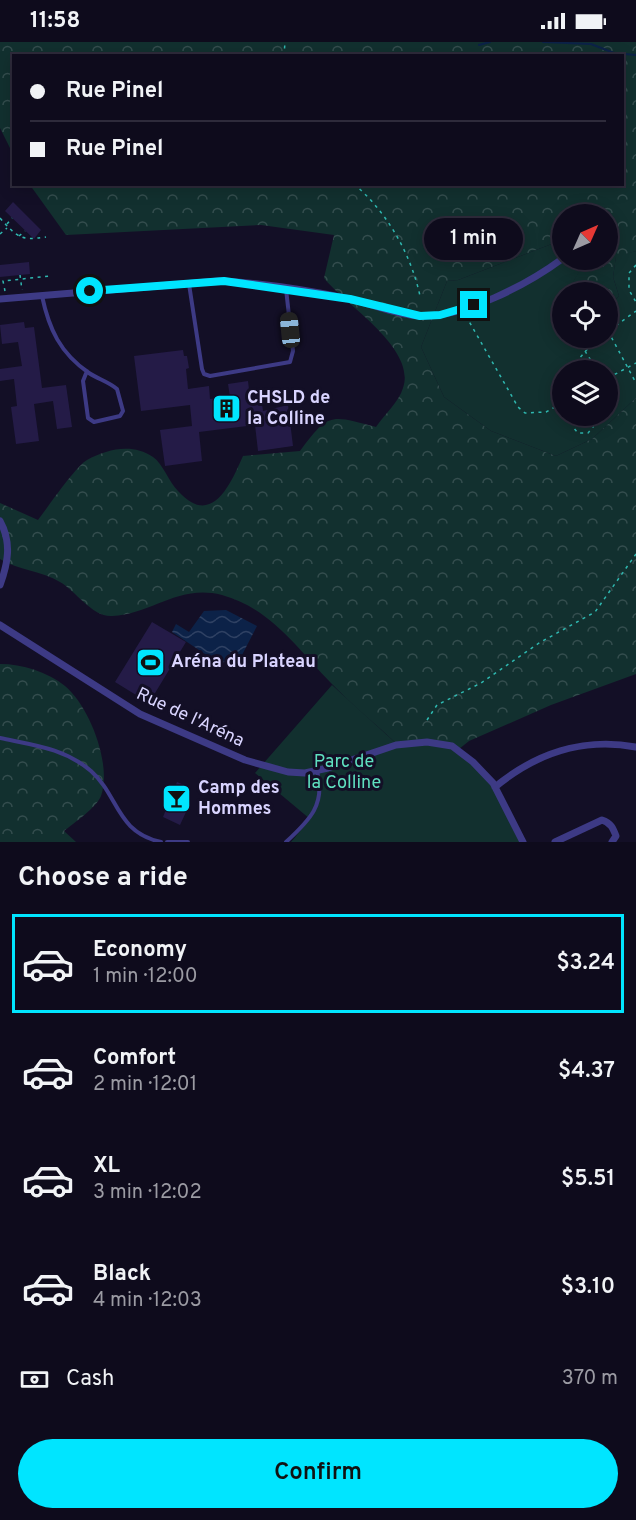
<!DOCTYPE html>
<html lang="en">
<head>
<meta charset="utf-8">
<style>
  body { margin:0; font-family:Overpass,sans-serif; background:#171425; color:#f1f3f6; height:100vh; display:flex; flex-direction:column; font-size:22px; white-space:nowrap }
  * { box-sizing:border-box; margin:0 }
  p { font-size:20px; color:#9b9ba3 }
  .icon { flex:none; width:33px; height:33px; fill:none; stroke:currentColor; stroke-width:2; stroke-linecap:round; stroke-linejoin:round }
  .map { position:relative; height:800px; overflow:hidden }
  .sheet { display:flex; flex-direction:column; background:#0e0b1c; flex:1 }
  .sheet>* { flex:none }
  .guide { position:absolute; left:12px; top:12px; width:612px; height:132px; border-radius:0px; box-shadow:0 3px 15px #0003,0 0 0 2px #2e2b3b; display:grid; align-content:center; height:132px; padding:0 18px; background:#0e0b1c }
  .needle { width:39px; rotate:45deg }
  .fabs { position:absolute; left:552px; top:162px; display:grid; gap:12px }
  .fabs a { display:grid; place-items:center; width:66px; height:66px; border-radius:50%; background:#0e0b1c; box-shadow:0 3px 15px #0003,0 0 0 2px #2e2b3b; font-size:30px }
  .end { position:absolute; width:27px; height:27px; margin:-14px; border:8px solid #00e5ff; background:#111; box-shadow:0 0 0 3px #111 }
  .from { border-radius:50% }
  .bubble { position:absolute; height:42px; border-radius:21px; background:#0e0b1c; box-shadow:0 3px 15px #0003,0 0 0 2px #2e2b3b; font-size:20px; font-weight:600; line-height:42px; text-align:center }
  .car { position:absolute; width:18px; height:36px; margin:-18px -9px; border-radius:8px; box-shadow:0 0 4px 2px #0007; background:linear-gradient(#222 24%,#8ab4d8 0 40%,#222 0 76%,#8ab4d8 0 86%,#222 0) }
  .guide b { display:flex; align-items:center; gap:21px; height:57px; font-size:22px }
  .guide b+b { border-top:2px solid #2e2b3b }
  .guide i { width:15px; height:15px; background:#f1f3f6 }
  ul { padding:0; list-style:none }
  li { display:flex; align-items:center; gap:18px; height:99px; margin:0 12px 9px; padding:0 6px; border:3px solid transparent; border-radius:0px }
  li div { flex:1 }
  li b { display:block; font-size:22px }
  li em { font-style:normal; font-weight:600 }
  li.current { border-color:#00e5ff }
  li>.icon { width:54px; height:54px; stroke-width:1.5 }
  h2 { padding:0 18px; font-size:27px; line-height:72px }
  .pay { display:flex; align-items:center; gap:15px; height:66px; padding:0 18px; font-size:22px }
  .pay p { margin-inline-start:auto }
  .action { display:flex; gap:12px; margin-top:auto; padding:12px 18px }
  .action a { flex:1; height:69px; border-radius:36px; background:#00e5ff; color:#111; font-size:24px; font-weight:600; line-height:69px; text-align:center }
  .status { display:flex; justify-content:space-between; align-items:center; height:42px; padding:0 30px; background:#0e0b1c; direction:ltr }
  .status svg { height:16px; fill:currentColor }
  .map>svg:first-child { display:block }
  .green { fill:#12302f; fill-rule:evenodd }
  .forest { fill:url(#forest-crowns) }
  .water { fill:url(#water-waves) }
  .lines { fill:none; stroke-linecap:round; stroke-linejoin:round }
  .stream { stroke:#0c2248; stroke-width:2 }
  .building { fill:#241b47 }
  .path { stroke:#2fb8b0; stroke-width:1.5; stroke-dasharray:3 4.5; stroke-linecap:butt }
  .service { stroke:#3d3a85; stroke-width:4 }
  .minor { stroke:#3d3a85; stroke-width:7 }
  .route { stroke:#00e5ff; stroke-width:8 }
  .labels { text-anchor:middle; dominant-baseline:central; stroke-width:6; stroke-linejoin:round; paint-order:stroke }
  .poi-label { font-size:18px; font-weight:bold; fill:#d9d4ff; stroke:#130f26; text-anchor:start }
  .street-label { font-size:18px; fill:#d9d4ff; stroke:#130f26 }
  .park-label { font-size:18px; fill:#5fe0c0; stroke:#130f26 }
</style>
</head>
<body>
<div class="status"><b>11:58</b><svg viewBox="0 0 49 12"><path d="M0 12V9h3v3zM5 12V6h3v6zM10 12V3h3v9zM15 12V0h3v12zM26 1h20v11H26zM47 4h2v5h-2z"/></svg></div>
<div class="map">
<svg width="636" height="800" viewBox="0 0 636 800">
  <defs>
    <pattern id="forest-crowns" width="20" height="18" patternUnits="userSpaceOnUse" patternTransform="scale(1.5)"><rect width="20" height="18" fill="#12302f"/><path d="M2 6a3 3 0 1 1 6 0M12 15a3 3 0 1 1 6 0" fill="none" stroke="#344d4e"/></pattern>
    <pattern id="water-waves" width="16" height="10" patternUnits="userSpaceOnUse" patternTransform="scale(1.5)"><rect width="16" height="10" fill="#0c2248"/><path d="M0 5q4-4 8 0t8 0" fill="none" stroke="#2f4163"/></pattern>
  </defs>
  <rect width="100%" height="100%" fill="#130f26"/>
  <path class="green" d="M562,198V218H587L567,250H562V296H608V265L619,254L613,235L616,214L636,209V356L592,397L556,414L491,389L444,355L421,305L447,239L458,238ZM562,328H608V374H562Z
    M332,643L398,703C412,702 431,697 444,701C480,710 508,769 523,800H291L310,777L255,731Z"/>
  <path class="forest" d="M0,0H636V209L616,215L613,235L619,254L608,265V250H567L586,218H608V172H562V198L458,238L447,239L421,305L444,355L491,389L556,414L592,397L636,356V632L551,663L469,699L459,707L443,700L398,703C376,682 352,663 331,641C298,607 270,566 222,553C178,542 153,572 112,574C92,575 76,549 60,540C42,529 18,528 0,517V461L38,478C48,465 76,424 87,418C108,407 132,401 153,415C163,422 169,440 178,449C212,487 231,441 243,414L300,409C329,370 330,373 376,385C384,373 399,360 403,346C417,306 344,262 324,236L334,193L261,183L66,193L30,143L622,142V14H14L13,112L0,86Z
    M0,622C22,622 48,630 65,644C90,665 112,723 101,754C96,766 75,780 64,789L76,800H0Z"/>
  <path class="water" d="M226,568L257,584L242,613L220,622L172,590L176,582L189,590L204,569Z"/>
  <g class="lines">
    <path class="stream" d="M543,0L591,2L614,11L636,13
      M479,3L490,0"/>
  </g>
  <path class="building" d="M13,160L41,188L34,197L5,169Z
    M29,220L30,232L0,235V223Z
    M24,280L25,286L34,285L42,346L66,343L72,385L57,387L53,359L34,362L39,399L16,402L11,365L17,364L14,337L0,339V327L22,324L18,300L2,302L0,283Z
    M183,308L184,314H187L189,326L186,327L188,347L209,344L210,357L230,355L228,342L248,339L250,356L261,355L263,369L288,363L293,404L258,409L255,383L199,390L202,419L165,424L160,388L192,384L190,363L141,369L134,314Z
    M152,580L186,600L149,661L115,640Z
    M177,740L189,745L180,767L186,770L180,783L163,775Z"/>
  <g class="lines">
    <path class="path" d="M284,14L285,0
      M354,142C387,170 411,212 420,254
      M0,176C17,195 20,199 46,195
      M7,182L12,176
      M0,192L7,186
      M19,194L25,189
      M636,223L629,231V248L636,260
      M20,233L22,248
      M5,249L3,239L50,234
      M466,274L518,365L525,371L546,370L562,361
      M610,288L636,269
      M608,289L636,341
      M585,309L597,328
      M608,336L636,321
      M562,347L557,336L558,331L577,319L597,296
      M608,349V361
      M579,374L573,385L578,391H588L593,385V377L589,374
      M427,678L437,663L481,641L539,601L595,570L636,512"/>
    <path class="service" d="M189,242L202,327L204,332L210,334L290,320L293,309L286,247
      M42,254C49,287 60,311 89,331C98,337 109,340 117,347L123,369L120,374L94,380L88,376L83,339L87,329
      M0,696C33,703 64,706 91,729C119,754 116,790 161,800
      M167,800H188
      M286,800C310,778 326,762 317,729"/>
    <path class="minor" d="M0,257L219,239C262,241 307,248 350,257C373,262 396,273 420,274C464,276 528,242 562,217
      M0,479C12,501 8,521 0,543
      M0,583L140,672L245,718L288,730L305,731L328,726L396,703L427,700L452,704L473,720L493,741L523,800
      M495,745C535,712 583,695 636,705
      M555,800L602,778C611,781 613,786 616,794L612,800"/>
  </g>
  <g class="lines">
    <path class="route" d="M90,249L224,239L350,257L420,274L440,273L474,263"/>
  </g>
  <defs>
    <symbol id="building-square" viewBox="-11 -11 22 22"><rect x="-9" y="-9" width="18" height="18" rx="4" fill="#00e5ff" stroke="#130f26"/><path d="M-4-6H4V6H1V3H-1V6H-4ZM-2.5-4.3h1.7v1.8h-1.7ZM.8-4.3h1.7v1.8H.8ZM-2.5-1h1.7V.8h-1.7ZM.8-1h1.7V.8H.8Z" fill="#111"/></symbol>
    <symbol id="stadium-square" viewBox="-11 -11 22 22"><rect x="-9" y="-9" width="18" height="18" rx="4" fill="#00e5ff" stroke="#130f26"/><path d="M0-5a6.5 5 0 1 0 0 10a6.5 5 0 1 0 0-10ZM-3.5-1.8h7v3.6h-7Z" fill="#111"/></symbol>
    <symbol id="bar-square" viewBox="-11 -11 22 22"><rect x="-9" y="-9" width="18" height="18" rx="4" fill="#00e5ff" stroke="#130f26"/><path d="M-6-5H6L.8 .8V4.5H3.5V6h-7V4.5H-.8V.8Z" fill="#111"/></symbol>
  </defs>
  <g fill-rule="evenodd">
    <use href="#building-square" x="210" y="350" width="33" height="33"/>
    <use href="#stadium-square" x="134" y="604" width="33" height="33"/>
    <use href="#bar-square" x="160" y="740" width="33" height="33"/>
  </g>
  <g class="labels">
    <g class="poi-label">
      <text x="247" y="356">CHSLD de<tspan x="247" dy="21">la Colline</tspan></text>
      <text x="171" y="620">Aréna du Plateau</text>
      <text x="198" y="746">Camp des<tspan x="198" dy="21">Hommes</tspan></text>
    </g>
    <g class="street-label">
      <text transform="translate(190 676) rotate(25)">Rue de l'Aréna</text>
    </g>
    <g class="park-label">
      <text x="344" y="720">Parc de<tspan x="344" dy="21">la Colline</tspan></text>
    </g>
  </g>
</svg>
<div class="fabs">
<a><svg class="needle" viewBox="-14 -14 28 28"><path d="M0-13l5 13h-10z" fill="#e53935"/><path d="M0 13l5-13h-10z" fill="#9b9ba3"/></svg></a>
<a><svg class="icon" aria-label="locate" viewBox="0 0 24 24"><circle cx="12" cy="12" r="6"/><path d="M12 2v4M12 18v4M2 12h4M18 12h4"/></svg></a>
<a><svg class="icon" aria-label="layers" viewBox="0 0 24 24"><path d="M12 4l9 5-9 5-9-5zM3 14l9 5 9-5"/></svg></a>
</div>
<i class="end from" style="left:90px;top:249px"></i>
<i class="end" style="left:474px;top:263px"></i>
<div class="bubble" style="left:424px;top:176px;width:99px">1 min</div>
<i class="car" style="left:290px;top:288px;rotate:354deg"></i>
<div class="guide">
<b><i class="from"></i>Rue Pinel</b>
<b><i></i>Rue Pinel</b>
</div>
</div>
<section class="sheet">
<h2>Choose a ride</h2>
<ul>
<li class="current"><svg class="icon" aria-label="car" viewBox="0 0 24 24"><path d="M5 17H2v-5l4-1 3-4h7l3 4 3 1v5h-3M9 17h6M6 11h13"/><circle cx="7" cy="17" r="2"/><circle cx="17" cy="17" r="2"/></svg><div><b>Economy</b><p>1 min · 12:00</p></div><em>$3.24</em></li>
<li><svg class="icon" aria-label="car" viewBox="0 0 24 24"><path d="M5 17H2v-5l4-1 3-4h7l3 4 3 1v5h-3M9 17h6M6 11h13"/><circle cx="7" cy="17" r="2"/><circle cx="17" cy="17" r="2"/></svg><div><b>Comfort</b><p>2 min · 12:01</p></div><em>$4.37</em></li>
<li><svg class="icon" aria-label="car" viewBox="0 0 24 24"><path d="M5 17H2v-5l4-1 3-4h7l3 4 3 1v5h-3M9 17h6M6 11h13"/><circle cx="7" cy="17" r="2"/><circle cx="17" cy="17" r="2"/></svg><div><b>XL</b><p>3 min · 12:02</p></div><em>$5.51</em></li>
<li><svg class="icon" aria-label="car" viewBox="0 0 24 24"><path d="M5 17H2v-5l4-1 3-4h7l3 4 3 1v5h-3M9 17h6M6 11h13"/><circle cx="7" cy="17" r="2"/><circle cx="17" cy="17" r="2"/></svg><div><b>Black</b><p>4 min · 12:03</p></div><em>$3.10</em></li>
</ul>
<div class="pay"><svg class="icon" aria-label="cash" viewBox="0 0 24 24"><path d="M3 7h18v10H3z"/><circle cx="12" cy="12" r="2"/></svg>Cash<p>370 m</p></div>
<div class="action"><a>Confirm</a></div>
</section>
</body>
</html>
